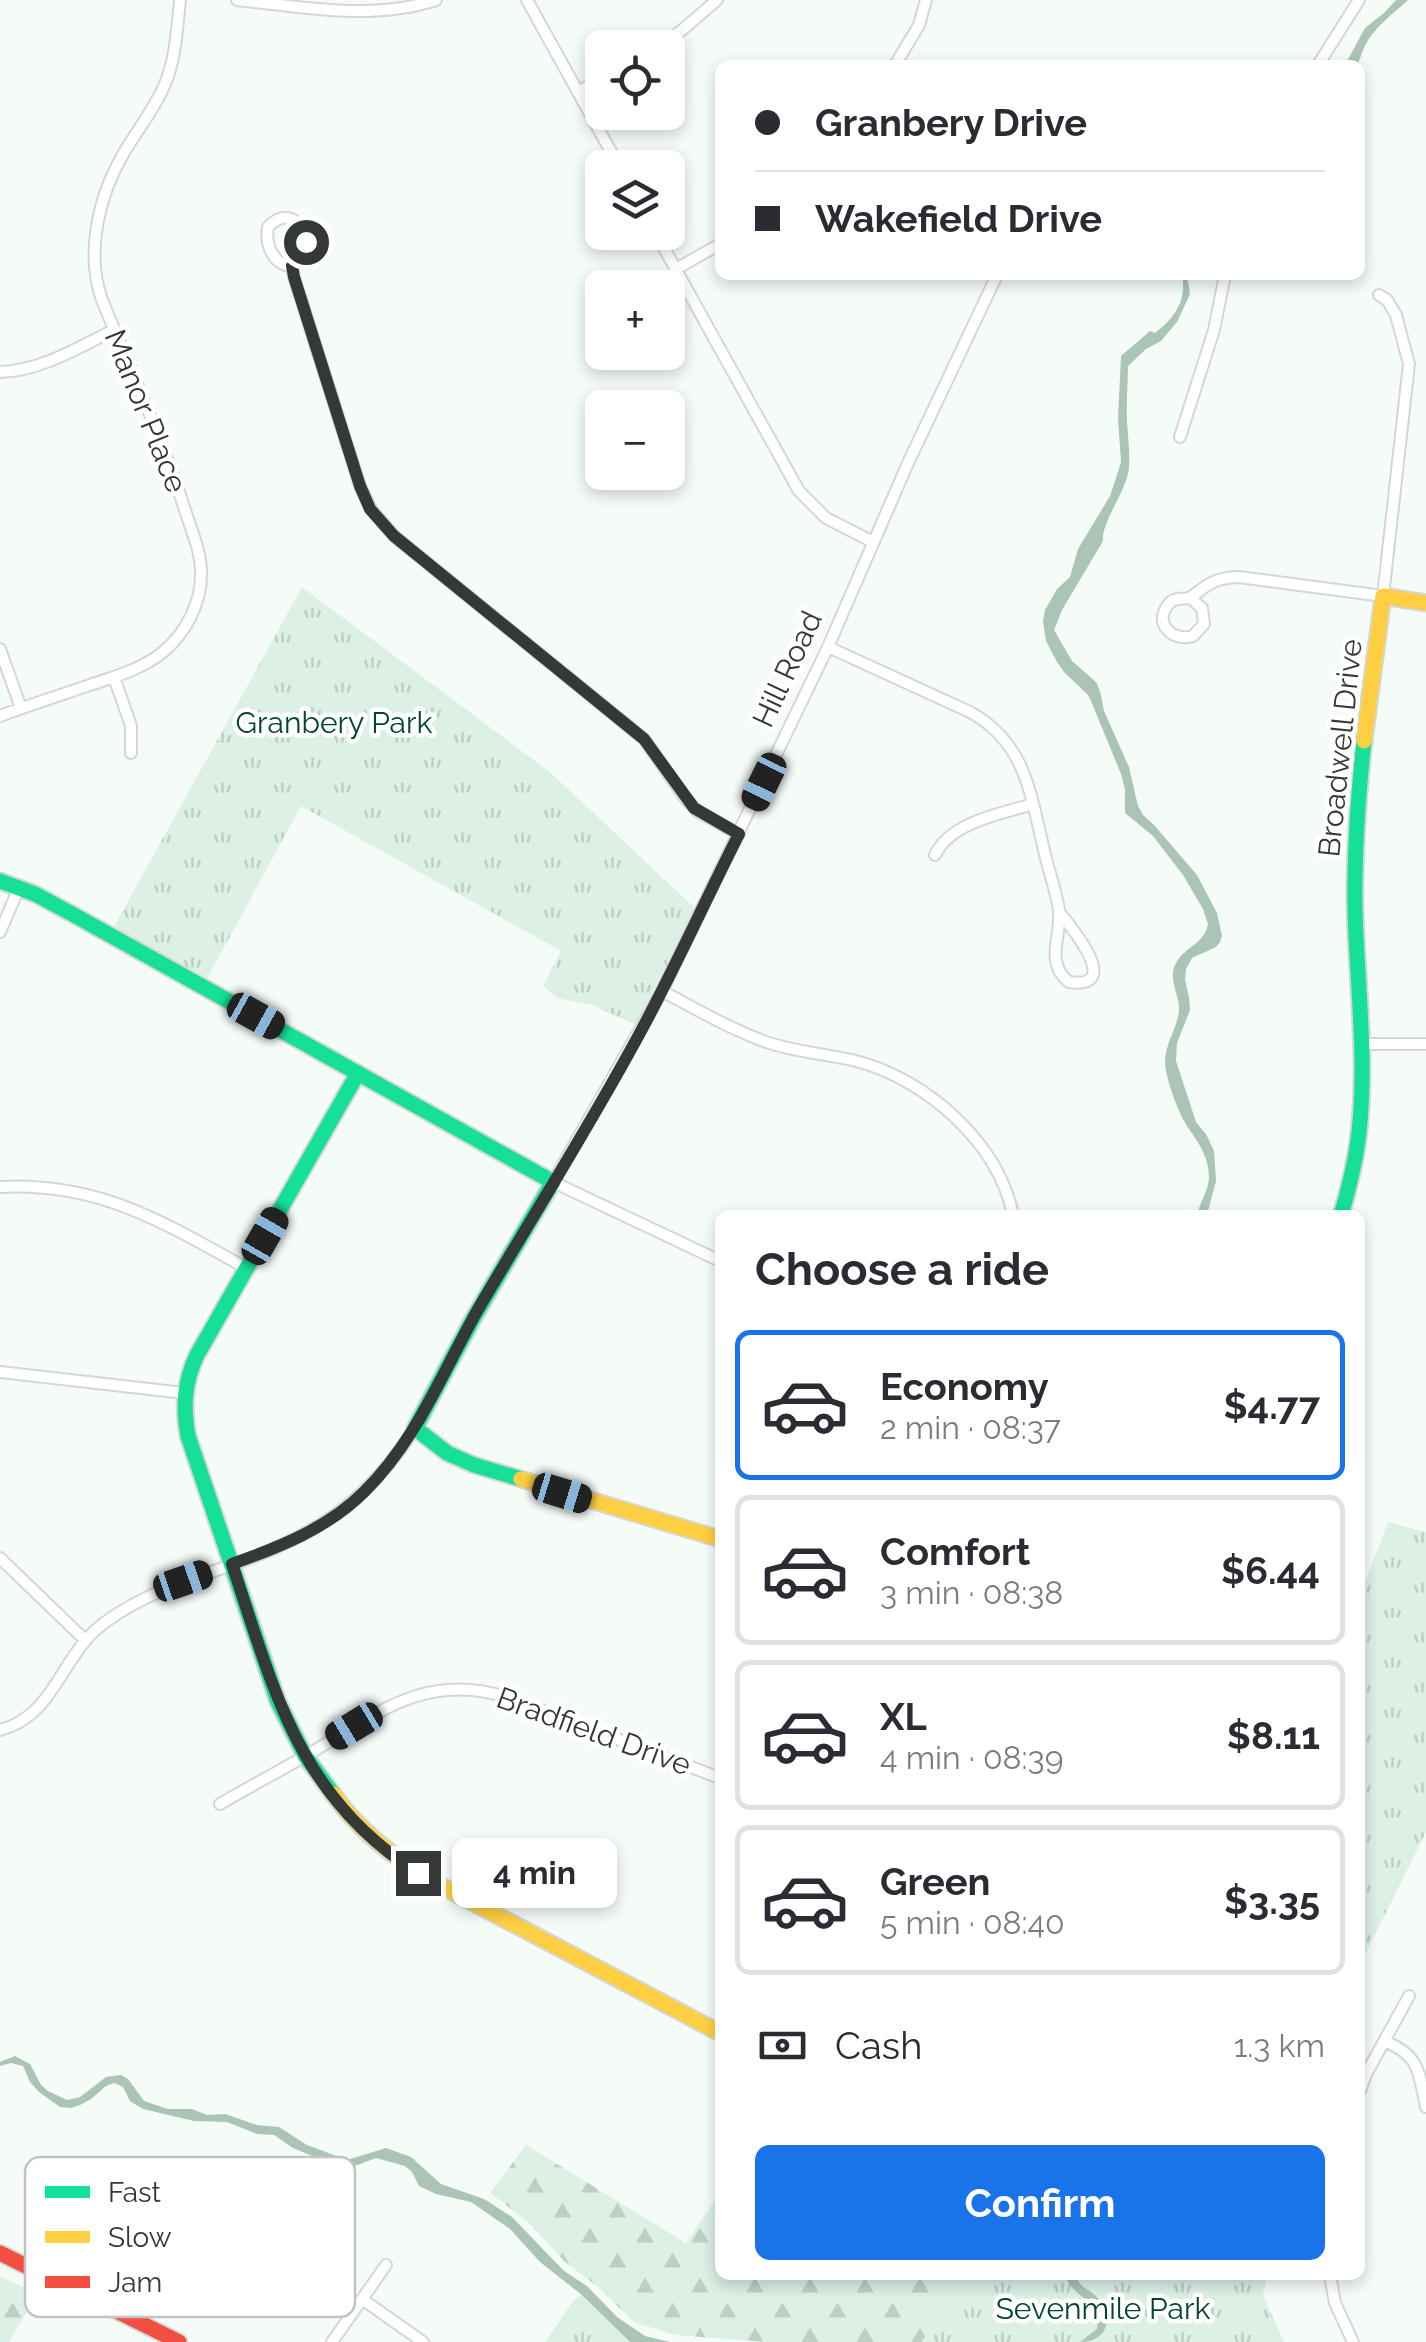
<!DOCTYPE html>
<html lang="en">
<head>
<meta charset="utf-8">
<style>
  body { margin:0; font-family:Raleway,sans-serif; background:#f7f7f7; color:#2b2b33; height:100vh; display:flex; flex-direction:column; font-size:38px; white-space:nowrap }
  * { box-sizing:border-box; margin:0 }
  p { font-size:32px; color:#7c7c81 }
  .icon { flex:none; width:55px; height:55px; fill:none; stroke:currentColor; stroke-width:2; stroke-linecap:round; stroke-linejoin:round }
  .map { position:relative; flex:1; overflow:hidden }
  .side { position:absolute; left:715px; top:1210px; width:650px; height:1070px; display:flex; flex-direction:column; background:#fff; border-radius:15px; box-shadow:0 5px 15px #0003 }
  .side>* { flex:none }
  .hud { position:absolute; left:715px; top:60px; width:650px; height:220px; border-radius:15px; box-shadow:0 5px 15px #0003; display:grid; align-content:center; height:220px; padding:0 40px; background:#fff }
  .controls { position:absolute; left:585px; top:30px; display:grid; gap:20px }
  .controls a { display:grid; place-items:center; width:100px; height:100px; border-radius:15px; background:#fff; box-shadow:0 5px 15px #0003; font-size:50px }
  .end { position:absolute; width:45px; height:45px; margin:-22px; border:12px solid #343936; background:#fff; box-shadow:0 0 0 5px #fff }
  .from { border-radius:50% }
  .bubble { position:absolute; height:70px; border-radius:15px; background:#fff; box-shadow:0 5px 15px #0003; font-size:32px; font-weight:700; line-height:70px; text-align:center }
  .car { position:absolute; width:30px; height:60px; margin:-30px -15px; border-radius:12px; box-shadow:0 0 8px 2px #0007; background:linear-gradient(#222 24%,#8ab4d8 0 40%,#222 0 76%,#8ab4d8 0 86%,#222 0) }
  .hud b { display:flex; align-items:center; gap:35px; height:95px; font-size:38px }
  .hud b+b { border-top:2px solid #e1e1e2 }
  .hud i { width:25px; height:25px; background:#2b2b33 }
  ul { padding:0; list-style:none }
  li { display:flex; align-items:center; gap:30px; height:150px; margin:0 20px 15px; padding:0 20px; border:5px solid #e1e1e2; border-radius:15px }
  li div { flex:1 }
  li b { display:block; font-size:38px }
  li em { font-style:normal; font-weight:700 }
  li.current { border-color:#1a73e8 }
  li>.icon { width:90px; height:90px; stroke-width:1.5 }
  h2 { padding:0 40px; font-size:45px; line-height:120px }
  .pay { display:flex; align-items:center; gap:25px; height:110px; padding:0 40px; font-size:38px }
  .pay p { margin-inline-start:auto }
  .cta { display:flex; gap:20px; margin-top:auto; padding:20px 40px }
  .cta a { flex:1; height:115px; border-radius:15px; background:#1a73e8; color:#fff; font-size:40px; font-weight:700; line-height:115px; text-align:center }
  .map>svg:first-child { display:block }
  .forest { fill:url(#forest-firs) }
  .park { fill:url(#park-tufts) }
  .water { fill:#aac4b6 }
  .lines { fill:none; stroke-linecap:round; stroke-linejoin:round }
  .street-casing { stroke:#d3d8d5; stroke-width:14 }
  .fast-casing { stroke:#d3d8d5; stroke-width:19 }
  .slow-casing { stroke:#d3d8d5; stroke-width:19 }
  .jam-casing { stroke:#d3d8d5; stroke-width:19 }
  .street { stroke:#fefffe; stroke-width:10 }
  .fast { stroke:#16e098; stroke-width:15 }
  .slow { stroke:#ffcf43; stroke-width:15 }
  .jam { stroke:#f24e42; stroke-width:15 }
  .route { stroke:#343936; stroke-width:12 }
  .labels { text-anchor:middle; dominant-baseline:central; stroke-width:9; stroke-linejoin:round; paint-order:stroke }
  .street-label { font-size:30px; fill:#343936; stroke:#fff }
  .park-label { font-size:30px; fill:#03462e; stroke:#fff }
  .key { fill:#fff; stroke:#c2c4c3; stroke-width:2.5 }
  .key-label { font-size:28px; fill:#343936 }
</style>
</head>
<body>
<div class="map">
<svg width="1426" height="2342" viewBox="0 0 1426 2342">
  <defs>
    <pattern id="forest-firs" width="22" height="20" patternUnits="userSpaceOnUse" patternTransform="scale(2.5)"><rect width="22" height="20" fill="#dcf0e5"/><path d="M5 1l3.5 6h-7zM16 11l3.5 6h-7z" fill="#bdcfc5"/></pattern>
    <pattern id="park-tufts" width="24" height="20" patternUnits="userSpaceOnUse" patternTransform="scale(2.5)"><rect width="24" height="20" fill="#dcf0e5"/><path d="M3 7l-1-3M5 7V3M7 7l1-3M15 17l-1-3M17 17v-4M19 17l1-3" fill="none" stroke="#bdcfc5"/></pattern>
  </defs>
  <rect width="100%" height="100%" fill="#f5fcf8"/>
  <path class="forest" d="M526,2145L686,2243L720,2192V2275H962L922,2342H767L675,2335L634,2322L599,2288L564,2261L528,2222L490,2193Z
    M0,2277L38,2293L9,2342H0Z"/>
  <path class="park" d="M302,587L551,773L700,913L643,1028L592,1005L557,998L543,986L561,951L301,806L203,986L110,934Z
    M1388,1522L1426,1532V1832L1360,1965V1596Z
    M962,2275H1267L1263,2295L1284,2342H922Z
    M582,2295L630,2342H545L574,2300Z"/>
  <path class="water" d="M1396,0H1408C1394,13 1376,26 1367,42C1363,48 1361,58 1357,65H1345L1365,28L1384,13Z
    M1182,275H1187L1190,294L1177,322L1161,341L1146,349L1128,366C1128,384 1126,403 1127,421C1128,437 1130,453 1129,468C1126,493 1101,522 1103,541L1062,610L1054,630L1072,661L1096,682L1100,691L1104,711L1129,767L1138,806L1143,815L1154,825L1197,875L1217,913L1222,936L1220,942L1216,947L1192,958L1186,969L1185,980L1189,997L1190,1010L1177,1043L1176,1061L1196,1122L1206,1134L1214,1151L1216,1181L1207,1215H1197C1200,1202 1208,1191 1209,1178C1209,1158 1200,1145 1189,1129C1179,1115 1166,1080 1165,1063C1165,1043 1177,1029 1179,1011C1180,995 1168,980 1175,965C1183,947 1205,944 1208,924L1203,909L1183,875L1153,836L1125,813V789L1121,774L1091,701L1088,695L1064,672L1057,662L1046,641L1043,621L1045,610L1057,589L1070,577L1078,549L1110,496L1118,472L1121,462L1118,418L1121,356L1150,331L1155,333C1175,318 1187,300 1182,275Z
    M15,2056L30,2064L41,2085L48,2091L67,2100L80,2097L106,2077L121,2075L128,2079L144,2101L168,2109H192L207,2115L225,2114L257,2125L279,2127L307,2145L342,2158L350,2159L386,2148L411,2157L441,2184L484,2199L512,2217L564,2271L587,2286L617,2317L645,2336L670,2342H630L582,2295L540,2262L510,2229L471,2202L436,2194L419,2186L412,2172L405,2166L376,2158L352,2167L334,2165L293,2148L274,2135L257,2134L227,2122L194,2121L143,2109L130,2101L123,2087L114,2083L106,2086L91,2099L80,2105L71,2108L60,2107L39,2092L30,2082L23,2066L11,2063L0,2066V2062Z
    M1065,2275H1076C1079,2288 1088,2288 1097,2297C1114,2316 1109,2342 1080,2342L1097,2329C1101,2299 1072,2298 1065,2275Z"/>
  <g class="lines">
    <defs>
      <path id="street" d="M237,0C303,7 371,21 436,0
        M527,0L620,168
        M656,48L681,31L717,0
        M895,65L919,25L926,0
        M1318,65L1359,0
        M578,92L602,78
        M655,232L799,491L826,518L873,542
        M292,266C273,265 265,245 268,227C292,202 311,233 304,256L292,266L294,277L360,486L371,509L394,536L644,739L685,798L697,811L739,834
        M676,269L720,244
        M0,372C41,371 79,347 114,330
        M1180,437L1214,330L1225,275
        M1190,598L1202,608L1204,624L1193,636C1173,642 1153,624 1168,605C1175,596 1180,600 1189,598C1192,597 1199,591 1202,589C1213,580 1225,577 1239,577L1383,596L1409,364L1396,315L1387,300L1379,295
        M828,647L970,712C1026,743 1030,793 1044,850C1048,869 1056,890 1059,910C1062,935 1044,963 1069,982C1124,990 1071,927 1060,913
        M0,649L21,708
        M114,677L131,726V753
        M0,716C29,705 58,696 87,686C113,677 141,670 163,652C186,633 202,602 201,572C201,552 192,532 186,513C163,440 131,371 102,300C85,252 99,194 125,151C138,129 155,108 165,84C176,58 177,28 180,0
        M935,855C951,822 1000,814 1033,804
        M0,932L19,888
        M662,991C696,1009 730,1029 766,1042C795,1052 826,1054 856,1061C926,1079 998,1142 1013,1215
        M1361,1044H1426
        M0,1187C99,1182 163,1222 246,1268
        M720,1261L553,1182L662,991L828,647L908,463L997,275
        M0,1372L184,1393
        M0,1558L85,1640
        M0,1730C55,1716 60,1656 104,1623C142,1595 184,1581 229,1566C313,1537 366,1504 415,1428
        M220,1804C251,1786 283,1769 314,1751C378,1712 428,1672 506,1697L720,1778
        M1385,2041C1421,2057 1418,2071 1426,2107
        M1360,2091L1366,2074L1409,1996
        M1330,2275L1335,2303L1353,2342
        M362,2299L423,2342
        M332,2342L386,2265"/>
      <path id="fast" d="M0,881L35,894L74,915L553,1182L473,1319L415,1428L447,1453L474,1465L521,1479
        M1341,1215C1349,1188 1356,1160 1359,1132C1367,1059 1357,984 1355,910C1354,853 1358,797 1364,741
        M333,1794L305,1756L278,1702L188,1436C183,1407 184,1382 197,1355L358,1073"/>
      <path id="slow" d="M1364,741L1383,596L1426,603
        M521,1479L720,1539
        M333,1794C359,1831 394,1857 432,1881L720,2033"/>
      <path id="jam" d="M0,2253L179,2342"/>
    </defs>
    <use href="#street" class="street-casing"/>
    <use href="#fast" class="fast-casing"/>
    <use href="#slow" class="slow-casing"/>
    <use href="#jam" class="jam-casing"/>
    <use href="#street" class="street"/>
    <use href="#fast" class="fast"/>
    <use href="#slow" class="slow"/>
    <use href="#jam" class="jam"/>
  </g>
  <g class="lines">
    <path class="route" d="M306,242L304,256L292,266L294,277L360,486L370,509L394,536L644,739L694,808L739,834C706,899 676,966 641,1031C591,1124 534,1214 480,1306C443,1370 418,1439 364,1492C328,1528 280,1547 232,1564C274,1690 298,1797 418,1873"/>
  </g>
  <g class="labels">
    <g class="street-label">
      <text transform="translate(146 411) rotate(68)">Manor Place</text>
      <text transform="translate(787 669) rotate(-65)">Hill Road</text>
      <text transform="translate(1340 748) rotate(-84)">Broadwell Drive</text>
      <text transform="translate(594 1731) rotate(20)">Bradfield Drive</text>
    </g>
    <g class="park-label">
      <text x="334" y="722">Granbery Park</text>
      <text x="1103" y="2308">Sevenmile Park</text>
    </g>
  </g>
  <rect x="25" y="2157" width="330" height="160" rx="15" class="key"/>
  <rect x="45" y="2186" width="45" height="12" fill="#16e098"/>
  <rect x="45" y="2231" width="45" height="12" fill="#ffcf43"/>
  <rect x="45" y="2276" width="45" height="12" fill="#f24e42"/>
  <g class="key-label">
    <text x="108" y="2202">Fast</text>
    <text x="108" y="2247">Slow</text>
    <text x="108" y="2292">Jam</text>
  </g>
</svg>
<div class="controls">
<a><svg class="icon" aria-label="locate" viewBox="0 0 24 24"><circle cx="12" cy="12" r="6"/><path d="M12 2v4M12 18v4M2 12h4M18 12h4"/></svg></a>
<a><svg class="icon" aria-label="layers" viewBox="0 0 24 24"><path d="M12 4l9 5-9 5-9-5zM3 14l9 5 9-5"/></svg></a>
<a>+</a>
<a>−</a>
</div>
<i class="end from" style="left:306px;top:242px"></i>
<i class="end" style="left:418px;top:1873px"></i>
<div class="bubble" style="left:452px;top:1838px;width:165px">4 min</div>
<i class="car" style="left:764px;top:782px;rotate:206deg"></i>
<i class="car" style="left:256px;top:1016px;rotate:119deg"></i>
<i class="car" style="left:265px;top:1236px;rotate:30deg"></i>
<i class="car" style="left:562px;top:1493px;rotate:107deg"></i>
<i class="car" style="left:183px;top:1581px;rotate:71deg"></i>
<i class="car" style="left:354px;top:1726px;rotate:239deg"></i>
<div class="hud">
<b><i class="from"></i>Granbery Drive</b>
<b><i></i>Wakefield Drive</b>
</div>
<section class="side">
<h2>Choose a ride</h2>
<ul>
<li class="current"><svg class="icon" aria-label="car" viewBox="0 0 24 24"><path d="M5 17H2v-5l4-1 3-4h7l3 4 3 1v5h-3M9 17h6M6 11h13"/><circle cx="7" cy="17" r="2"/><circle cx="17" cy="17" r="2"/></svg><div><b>Economy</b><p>2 min · 08:37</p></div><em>$4.77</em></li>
<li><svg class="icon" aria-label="car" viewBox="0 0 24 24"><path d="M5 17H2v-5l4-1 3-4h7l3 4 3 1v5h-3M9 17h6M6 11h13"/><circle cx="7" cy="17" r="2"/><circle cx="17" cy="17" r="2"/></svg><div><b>Comfort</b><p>3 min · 08:38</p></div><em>$6.44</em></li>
<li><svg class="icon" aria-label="car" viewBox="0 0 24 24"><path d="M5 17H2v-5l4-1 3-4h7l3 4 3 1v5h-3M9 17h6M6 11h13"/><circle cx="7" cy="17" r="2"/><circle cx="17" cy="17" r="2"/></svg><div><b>XL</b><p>4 min · 08:39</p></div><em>$8.11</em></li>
<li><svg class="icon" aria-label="car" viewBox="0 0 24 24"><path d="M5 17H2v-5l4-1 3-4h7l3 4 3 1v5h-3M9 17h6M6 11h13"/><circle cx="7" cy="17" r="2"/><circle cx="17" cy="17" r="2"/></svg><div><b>Green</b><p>5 min · 08:40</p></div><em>$3.35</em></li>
</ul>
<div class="pay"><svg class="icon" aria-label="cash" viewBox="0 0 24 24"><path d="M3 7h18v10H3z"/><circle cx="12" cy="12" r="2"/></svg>Cash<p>1.3 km</p></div>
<div class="cta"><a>Confirm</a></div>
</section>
</div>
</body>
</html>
